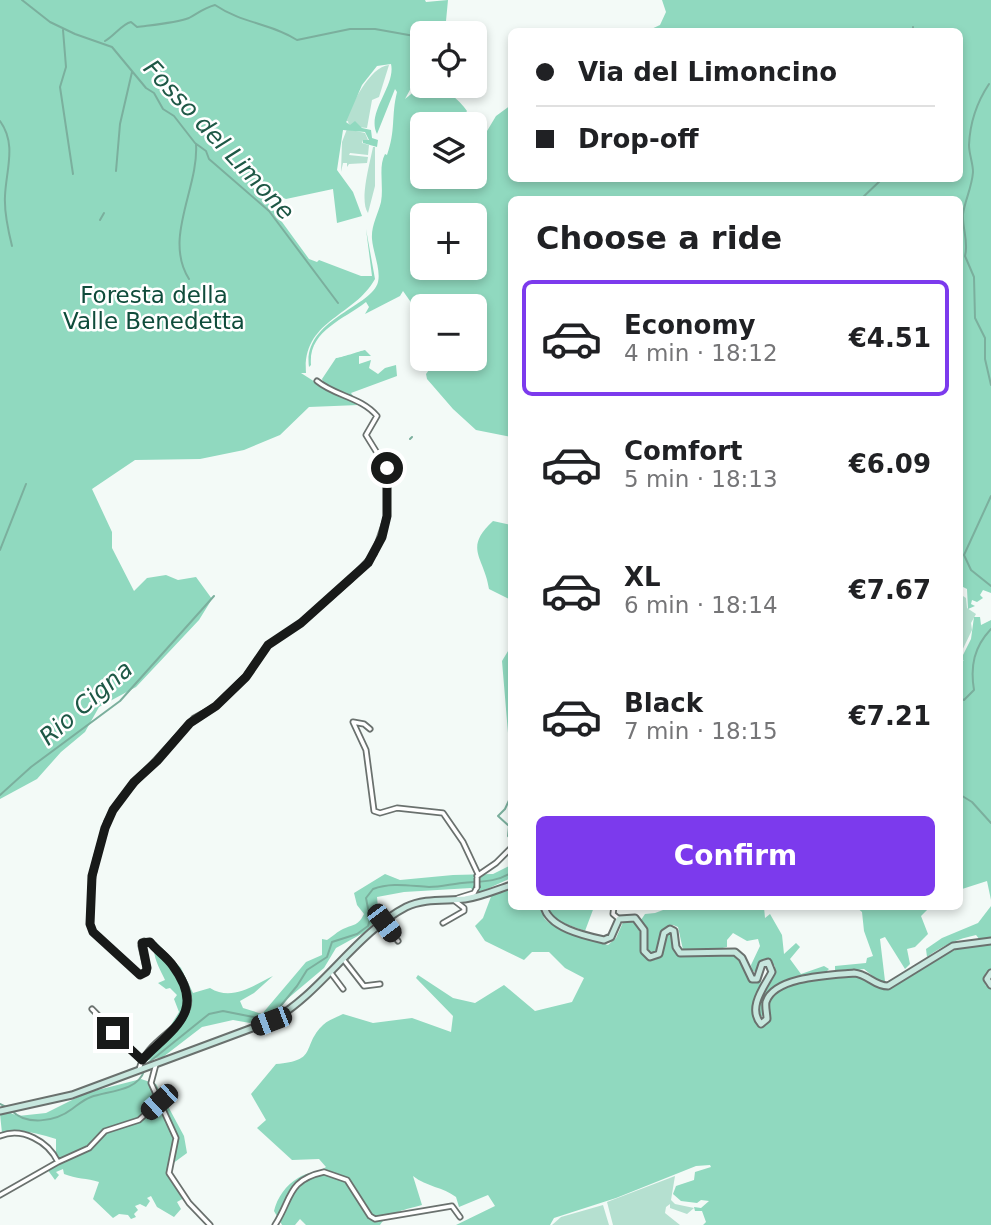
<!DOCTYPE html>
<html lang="en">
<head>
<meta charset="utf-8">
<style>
  body { margin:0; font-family:"DejaVu Sans",sans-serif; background:#f2f2f2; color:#202124; height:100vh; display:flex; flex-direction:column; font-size:26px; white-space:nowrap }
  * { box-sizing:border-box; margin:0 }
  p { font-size:23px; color:#757577 }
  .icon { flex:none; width:38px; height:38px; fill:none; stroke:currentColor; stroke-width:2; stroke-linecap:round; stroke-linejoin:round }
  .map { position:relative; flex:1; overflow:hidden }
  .drawer { position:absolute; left:508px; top:196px; width:455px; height:714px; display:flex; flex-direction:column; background:#fff; border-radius:10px; box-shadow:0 4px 10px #0003 }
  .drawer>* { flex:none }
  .hud { position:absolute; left:508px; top:28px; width:455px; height:154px; border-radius:10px; box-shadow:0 4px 10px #0003; display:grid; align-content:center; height:154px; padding:0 28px; background:#fff }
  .fabs { position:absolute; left:410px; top:21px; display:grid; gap:14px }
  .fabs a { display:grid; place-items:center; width:77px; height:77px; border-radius:10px; background:#fff; box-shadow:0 4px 10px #0003; font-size:35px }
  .end { position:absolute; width:32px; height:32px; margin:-16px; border:9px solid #181a19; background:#fff; box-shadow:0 0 0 4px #fff }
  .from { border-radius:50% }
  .car { position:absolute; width:21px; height:42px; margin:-21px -10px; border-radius:9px; box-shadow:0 0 5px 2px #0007; background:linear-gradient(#222 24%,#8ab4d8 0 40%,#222 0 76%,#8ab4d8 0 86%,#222 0) }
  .hud b { display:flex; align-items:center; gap:24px; height:66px; font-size:26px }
  .hud b+b { border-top:2px solid #e0e0e0 }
  .hud i { width:18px; height:18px; background:#202124 }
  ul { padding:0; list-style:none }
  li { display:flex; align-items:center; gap:21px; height:116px; margin:0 14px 10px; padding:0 14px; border:4px solid transparent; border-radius:10px }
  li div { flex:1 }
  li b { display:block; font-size:26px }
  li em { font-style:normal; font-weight:800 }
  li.active { border-color:#7c3aed }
  li>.icon { width:63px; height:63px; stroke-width:1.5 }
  h2 { padding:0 28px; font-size:32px; line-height:84px }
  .primary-button { display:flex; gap:14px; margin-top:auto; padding:14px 28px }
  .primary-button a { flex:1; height:80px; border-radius:10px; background:#7c3aed; color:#fff; font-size:28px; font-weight:800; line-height:80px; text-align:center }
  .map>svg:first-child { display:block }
  .green { fill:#b5e0d0 }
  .forest { fill:#90d9bf; fill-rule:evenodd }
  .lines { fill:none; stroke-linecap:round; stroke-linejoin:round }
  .stream { stroke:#7baf9d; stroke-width:2 }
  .minor-casing { stroke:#6a716e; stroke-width:7 }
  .secondary-casing { stroke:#6a716e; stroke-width:9 }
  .minor { stroke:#fff; stroke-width:3.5 }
  .secondary { stroke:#c7e7de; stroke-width:5 }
  .minor-bridge-casing { stroke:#6a716e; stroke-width:7; stroke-linecap:butt }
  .minor-bridge { stroke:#fff; stroke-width:3.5 }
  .route { stroke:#181a19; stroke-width:9 }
  .labels { text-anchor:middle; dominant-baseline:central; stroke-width:5; stroke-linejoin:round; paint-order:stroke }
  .park-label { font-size:23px; fill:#0f4c3b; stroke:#fff }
  .water-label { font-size:24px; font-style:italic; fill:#1e5846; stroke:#fff }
</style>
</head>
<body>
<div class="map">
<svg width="991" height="1225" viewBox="0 0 991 1225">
  <rect width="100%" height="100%" fill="#f3faf7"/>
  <path class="green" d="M389,65L379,97L372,100L367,128L349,126L348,121L344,122C352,105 369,67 389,65Z
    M347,129L365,133L368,140H363L362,143L369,145L368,155L350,153L349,155L368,157L367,163L349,164L347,167V163H343L341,172L342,142Z
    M373,147H375V186L368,213C359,201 370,163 373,147Z
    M960,594L966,598L967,608L976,614L971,623L972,630L959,657Z
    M675,1176L671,1200L675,1204L694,1208L687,1214L670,1208V1204L666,1207L665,1213L680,1225H613L607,1202Z
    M603,1205L609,1225H552L561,1217Z"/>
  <path class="forest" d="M0,0H425L426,2L448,0L446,21L436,24L440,28L438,33H422V75L417,77L405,99C409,96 414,91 419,89C438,81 457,97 467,111L465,114L471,124H422V177H474V128L481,132L487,131L496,116L511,105V178H959V32L647,31L660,25L666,12L662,0H991V593L983,590L980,595L983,598L977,602L972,600L971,604L975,606L968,609L967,589L959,585V200H511V437L476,430L453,409L427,379L426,374L437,359H474V306H422V318L403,291L400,296L365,314L369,307L366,302C343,320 308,331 311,365L309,367C302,320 372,307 378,282C381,270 373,252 372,239C371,226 378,214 381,202C384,186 378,167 385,154L387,155C396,130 391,116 397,92L395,89L377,134C366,112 396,86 391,64L377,66L362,85L346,122L350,125L355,121L362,128L371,130L372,138L378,140L377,147L363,143V140H369L365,132L343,130L337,170L353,192L362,216L337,223L333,189L286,199L249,183L266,200L309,259L317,262L319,260L361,276H372L366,229L375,279C354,317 302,320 306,373H301L326,389L322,379L336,358C340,358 360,351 365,350L371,356H359V364L371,360L369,368L378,374L385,368L396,365L397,376L351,393L359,405L309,407L280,435L244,450L200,459L135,460L92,489L112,532V548L134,591L147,578L166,575L178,580L196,577L212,599L199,620L136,687L99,707L85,732L61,752L37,779L0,799ZM422,215H474V268H422Z
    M493,521L511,525V600L489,589C484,556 463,549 493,521Z
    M974,617H980L981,625L991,620V900L987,881L959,890V660L964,661L961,659L971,639Z
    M511,646V739L508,733L502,661Z
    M511,865V878L476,894L471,888L404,892L377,897L379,917L365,932L336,948L324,968L267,1016L250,1023L233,1020L202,1027L163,1057L144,1061C158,1046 168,1030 179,1012L174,999L177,995L170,988L166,989L158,983L165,980C160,968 150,954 156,942L181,968L193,993L210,988C232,1002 254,985 273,976L254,993L240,1001L243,1008L262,1014L306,962L322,955V939L327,940C332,937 338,931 343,929C354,924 358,926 364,914L357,905L354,893L385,874L400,880L453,875L493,874Z
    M511,888V906L542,907L544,918L549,923L608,945L616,938L624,920L631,919L641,924L647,957L655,960L662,955L666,936L671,932L681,956C710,961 735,937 746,975L761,981C759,998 748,1011 760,1027L767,1025C769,1017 766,1006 771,998C781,980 838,972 858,975C874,978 871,991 892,986C926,964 949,946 991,942V970L986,972L984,981L986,986L991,987V1225H703L706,1222L702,1211H695L694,1207L701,1208L709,1201L701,1200L697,1203L681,1201L673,1194L676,1186L694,1180L695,1172L711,1167L710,1165L696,1166L616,1198L554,1218L550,1225H456L495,1206L488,1195L459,1207L456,1197C443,1187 427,1187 413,1176L422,1205C408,1209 388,1212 380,1225H306L300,1219L295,1225H282L274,1211C277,1198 286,1185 298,1178C307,1172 318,1173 326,1167L319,1159L292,1160L257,1128L266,1120L251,1094L276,1064C319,1061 301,1046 323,1025C328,1020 337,1017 343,1014L373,1023L412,1018L451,1032L453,1016L416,978L418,975L453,998L475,1003L504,985L535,1011L572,1002L584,978L565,968L549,952H532L524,960L485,941L475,926L483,918L492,894Z
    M991,906V939L980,940L976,935C957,939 942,946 927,957L926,949L942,938L978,923Z
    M548,907H594L585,931L555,920Z
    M671,907H764L765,918L770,914L782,935L784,954L796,943L800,947L790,959L801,974L824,966L829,969L826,972C804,977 783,977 767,995L765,1013L761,1017L758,1014L760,998L775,973V966L767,959L760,963L756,972L752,971L751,965L760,946L758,939L747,941L733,933L727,940V947L709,951L683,950L678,927L673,925L664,929L660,948L654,953L648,950C644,939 648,931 641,920L645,914L655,913Z
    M856,907H930L921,916L928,934L915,947L907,949L910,964L905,969L885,937L880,939L885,981L880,982L864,969L835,973V966L866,963L867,958L873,956L864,931L862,912Z
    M141,1079L156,1084L184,1136L187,1153L168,1167L169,1174L184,1198L177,1202L181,1209L174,1217L157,1207L151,1196L147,1198L150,1201L146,1207L140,1204L135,1206L138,1210L134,1214L136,1217L131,1219L128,1215L119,1214L113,1218L93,1199L99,1182C87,1178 76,1179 64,1174L63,1169L56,1172L59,1175L55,1180L47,1169L56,1163V1139C38,1134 20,1128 2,1133L0,1114L8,1112L18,1116L46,1113L86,1093Z"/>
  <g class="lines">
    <path class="stream" d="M22,0L50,22L75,34L112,47L146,88L154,93L163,109L174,116L195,143L206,151L209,159L269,211L338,303
      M63,30L66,67L60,87L73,174
      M913,32V27
      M105,41C114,36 122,24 131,22L137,27C152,25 176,23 189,18C198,13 204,8 215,5C243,24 271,23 297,40L350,29H375L420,37
      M989,84C977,102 970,122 969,145C969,154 973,163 973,172C972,187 965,200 963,214C962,228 969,242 965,256L974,277L975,318L985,338V359L991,385
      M0,121C17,144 6,170 5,196C4,213 8,230 12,246
      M116,171L120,124L132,72
      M860,200L883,178
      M100,220L104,213
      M189,279C163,238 199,188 196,144
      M410,439L412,437
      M991,496L964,555L971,570L991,586
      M0,550L26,484
      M511,690V714
      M959,698L964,700L974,690C970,666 974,647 991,629
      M959,794L972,802L991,823
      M0,795L31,767L120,701L214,596
      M511,796L505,809L498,816L509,826L508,836L511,839
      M148,1063L209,1014L223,1011L258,1018L278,1009L297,986L307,970L327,957L332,942L357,934L368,926L370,919L366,898L373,889C391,882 410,886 429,887C441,887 451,884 462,883C482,881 493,883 511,873
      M0,1104L6,1107
      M11,1110C26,1126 55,1122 72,1109C79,1104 83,1100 91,1097C108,1091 138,1091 144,1071"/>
    <defs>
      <path id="minor" d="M370,729L364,724L353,722L366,750L374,811L380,813L397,808L443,813L463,842L478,874
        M477,876L496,863L511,848
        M458,898L474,893L477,887
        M614,906L613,914L619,919
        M384,923L398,941
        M443,923L464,911V908L455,901
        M343,959L364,986L380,984
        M331,973L343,989
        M92,1009L142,1060
        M156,1064L151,1083L176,1138L169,1173L189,1203L210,1225
        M139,1070C148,1027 220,1026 173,965C166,957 153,942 144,941L141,946L147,972L140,975L93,932L90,924L91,888L96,859L107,821L122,797L194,718L216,706L246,676L268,645L301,623L351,579L374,554L387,516V469L366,435L377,416C361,397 335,396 317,381
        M0,1136C22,1127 48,1141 58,1162L0,1195
        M58,1162L89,1148L105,1131L139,1120L159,1102
        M275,1225C292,1199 287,1180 324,1172L347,1180L370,1216L375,1219L452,1206L460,1217"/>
      <path id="secondary" d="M544,906C548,928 586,936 604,940L611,937L619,919L635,918L644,930V951L650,957L659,954L664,933L670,929L674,931L676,947L680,953L735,952L742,958L752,979H757L762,964L768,962L772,972C764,987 747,1008 761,1024L767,1019C767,1014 765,1007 766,1002C774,976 832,975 854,973C868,974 874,986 888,986L953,946L991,941
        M991,973L987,979L991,985
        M0,1111L72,1095L271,1021C320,995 356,933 406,907C424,898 446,901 465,899C480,897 496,890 511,885"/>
    </defs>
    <use href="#minor" class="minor-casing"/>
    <use href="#secondary" class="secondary-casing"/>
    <use href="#minor" class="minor"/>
    <use href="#secondary" class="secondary"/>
    <defs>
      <path id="minor-bridge" d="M477,888V878"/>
    </defs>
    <use href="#minor-bridge" class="minor-bridge-casing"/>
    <use href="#minor-bridge" class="minor-bridge"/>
  </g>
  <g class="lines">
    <path class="route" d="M113,1033L142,1060C173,1028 207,1012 173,966C167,957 157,951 150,942L142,943L147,968L146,972L140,975L93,932L90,924L92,876L105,828L113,810L134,782L157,761L190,723L216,706L246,677L268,645L301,623L368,563L382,537L387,516V468"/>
  </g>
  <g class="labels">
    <g class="park-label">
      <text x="154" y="295">Foresta della<tspan x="154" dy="26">Valle Benedetta</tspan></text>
    </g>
    <g class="water-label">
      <text transform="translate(219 140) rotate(47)">Fosso del Limone</text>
      <text transform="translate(86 703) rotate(-41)">Rio Cigna</text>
    </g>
  </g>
</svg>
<div class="fabs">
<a><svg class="icon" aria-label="locate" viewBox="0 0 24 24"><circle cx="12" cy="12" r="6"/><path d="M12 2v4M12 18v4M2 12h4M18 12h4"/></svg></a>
<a><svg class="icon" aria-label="layers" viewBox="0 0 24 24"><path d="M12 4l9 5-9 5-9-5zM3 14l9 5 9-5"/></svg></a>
<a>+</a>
<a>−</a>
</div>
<i class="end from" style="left:387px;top:468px"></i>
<i class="end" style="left:113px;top:1033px"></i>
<i class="car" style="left:384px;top:923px;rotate:143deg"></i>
<i class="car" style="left:271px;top:1021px;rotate:249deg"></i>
<i class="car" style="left:159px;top:1102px;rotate:228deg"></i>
<div class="hud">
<b><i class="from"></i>Via del Limoncino</b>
<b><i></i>Drop-off</b>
</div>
<section class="drawer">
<h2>Choose a ride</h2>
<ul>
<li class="active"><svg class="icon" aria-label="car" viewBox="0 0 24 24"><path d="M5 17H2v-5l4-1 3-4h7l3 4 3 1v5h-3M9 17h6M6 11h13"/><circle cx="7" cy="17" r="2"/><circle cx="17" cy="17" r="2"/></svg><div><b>Economy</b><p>4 min · 18:12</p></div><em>€4.51</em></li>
<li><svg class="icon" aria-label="car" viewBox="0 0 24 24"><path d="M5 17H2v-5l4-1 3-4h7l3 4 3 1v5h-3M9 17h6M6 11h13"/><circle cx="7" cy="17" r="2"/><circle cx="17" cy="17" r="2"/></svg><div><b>Comfort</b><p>5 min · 18:13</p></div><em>€6.09</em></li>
<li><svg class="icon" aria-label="car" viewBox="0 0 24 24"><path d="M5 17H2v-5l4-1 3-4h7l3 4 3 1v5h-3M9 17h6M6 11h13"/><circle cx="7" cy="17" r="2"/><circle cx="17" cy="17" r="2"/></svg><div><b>XL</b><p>6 min · 18:14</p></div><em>€7.67</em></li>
<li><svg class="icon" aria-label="car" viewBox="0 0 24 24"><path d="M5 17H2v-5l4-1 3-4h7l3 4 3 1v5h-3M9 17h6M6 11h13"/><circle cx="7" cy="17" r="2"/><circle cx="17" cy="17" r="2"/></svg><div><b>Black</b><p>7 min · 18:15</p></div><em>€7.21</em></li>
</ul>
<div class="primary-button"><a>Confirm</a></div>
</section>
</div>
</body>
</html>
